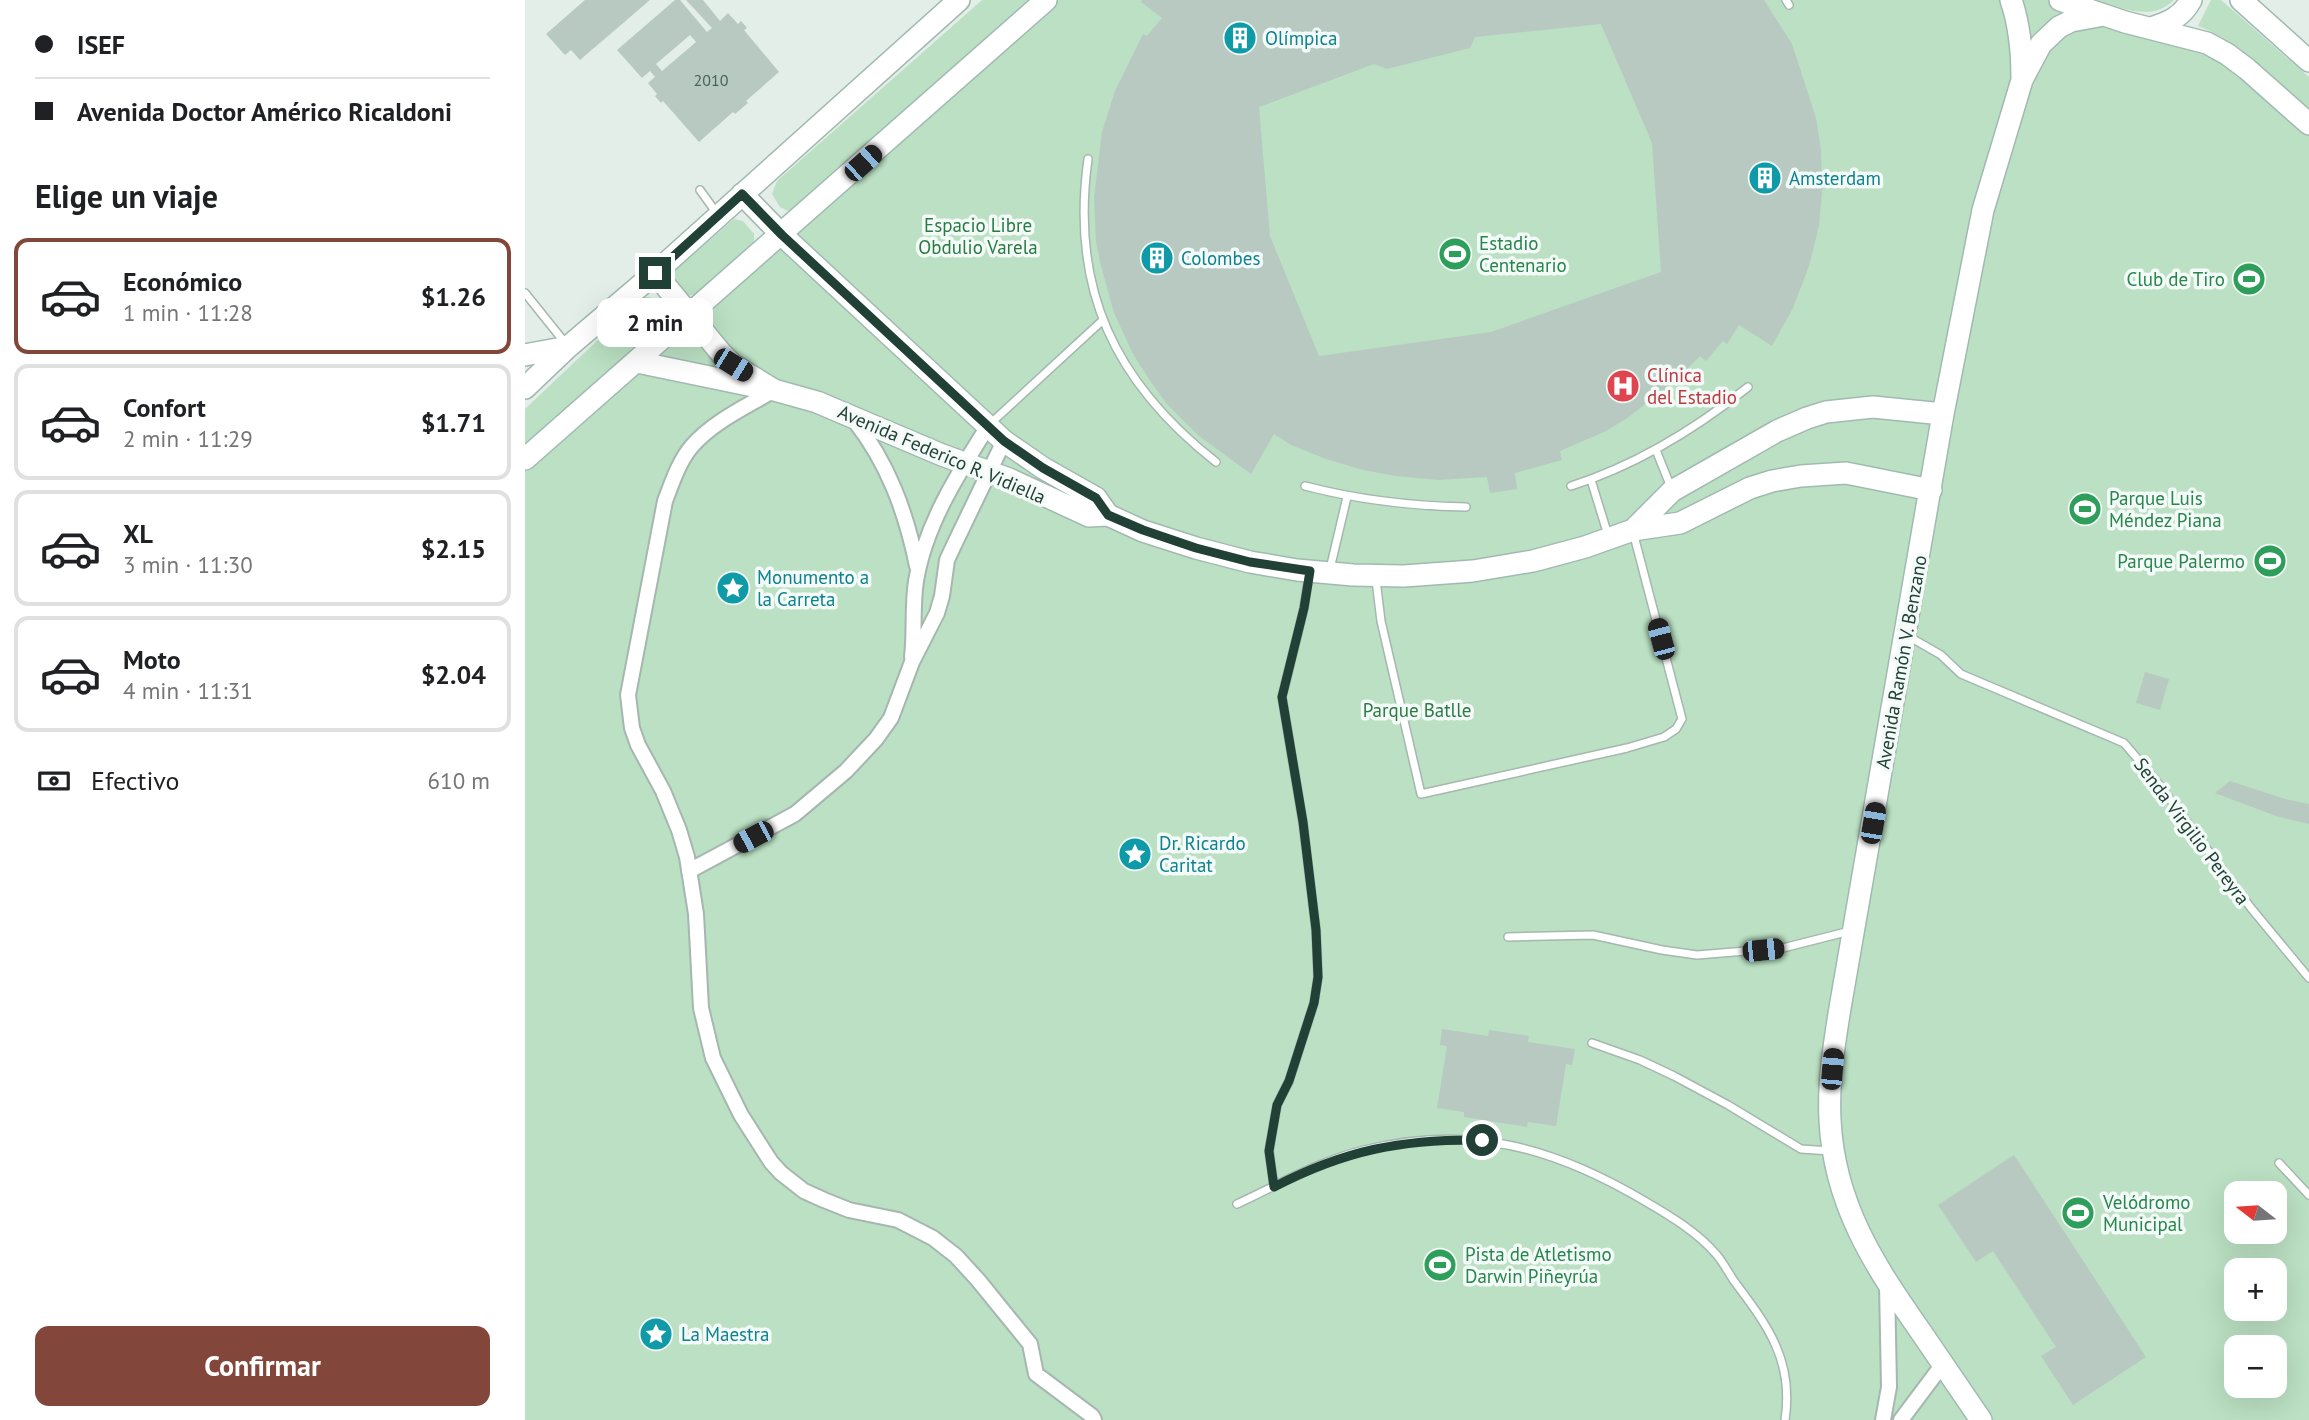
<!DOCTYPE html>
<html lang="es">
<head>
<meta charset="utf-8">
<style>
  body { margin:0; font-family:"PT Sans",sans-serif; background:#f6f6f6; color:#202124; height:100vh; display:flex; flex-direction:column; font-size:26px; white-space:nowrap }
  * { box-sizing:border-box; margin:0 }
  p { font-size:23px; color:#757577 }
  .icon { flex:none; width:38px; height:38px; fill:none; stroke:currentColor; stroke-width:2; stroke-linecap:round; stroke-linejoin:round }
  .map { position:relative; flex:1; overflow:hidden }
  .drawer { display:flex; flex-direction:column; background:#fff; width:525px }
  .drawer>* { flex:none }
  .top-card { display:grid; align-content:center; height:154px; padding:0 35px; background:#fff }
  .needle { width:46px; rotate:287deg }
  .tools { position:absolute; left:1699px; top:1181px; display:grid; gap:14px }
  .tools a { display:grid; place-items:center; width:63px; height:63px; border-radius:14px; background:#fff; box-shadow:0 7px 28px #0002; font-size:35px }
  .end { position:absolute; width:32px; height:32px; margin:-16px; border:9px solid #214136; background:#fff; box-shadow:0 0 0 4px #fff }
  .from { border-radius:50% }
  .bubble { position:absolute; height:49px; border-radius:14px; background:#fff; box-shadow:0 7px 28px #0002; font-size:23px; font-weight:800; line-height:49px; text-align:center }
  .car { position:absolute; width:21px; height:42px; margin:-21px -10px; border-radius:9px; box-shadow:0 0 5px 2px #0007; background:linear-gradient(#222 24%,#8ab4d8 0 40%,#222 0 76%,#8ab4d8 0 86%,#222 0) }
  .top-card b { display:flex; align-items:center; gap:24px; height:66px; font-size:26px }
  .top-card b+b { border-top:2px solid #e0e0e0 }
  .top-card i { width:18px; height:18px; background:#202124 }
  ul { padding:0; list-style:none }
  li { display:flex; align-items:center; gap:21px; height:116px; margin:0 14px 10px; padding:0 21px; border:4px solid #e0e0e0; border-radius:14px }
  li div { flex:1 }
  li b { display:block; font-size:26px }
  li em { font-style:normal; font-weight:800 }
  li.active { border-color:#83463a }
  li>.icon { width:63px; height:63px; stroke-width:1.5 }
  h2 { padding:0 35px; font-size:32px; line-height:84px }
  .pay { display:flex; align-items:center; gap:18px; height:77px; padding:0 35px; font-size:26px }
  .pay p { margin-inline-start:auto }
  .action { display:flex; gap:14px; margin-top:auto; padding:14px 35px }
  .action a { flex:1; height:80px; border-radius:14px; background:#83463a; color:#fff; font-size:28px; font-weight:800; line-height:80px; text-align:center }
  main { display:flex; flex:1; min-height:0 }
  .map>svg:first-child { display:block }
  .green { fill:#bbe0c3; fill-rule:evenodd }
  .building { fill:#b8c9c1; fill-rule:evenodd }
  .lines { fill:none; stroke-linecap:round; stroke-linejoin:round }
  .lane-casing { stroke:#a5b7af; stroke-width:10 }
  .street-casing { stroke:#a5b7af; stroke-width:18 }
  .secondary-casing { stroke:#a1bab0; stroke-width:24 }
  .lane { stroke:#fff; stroke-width:7 }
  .street { stroke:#fff; stroke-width:14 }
  .secondary { stroke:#fff; stroke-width:21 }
  .route { stroke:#214136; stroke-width:9 }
  .labels { text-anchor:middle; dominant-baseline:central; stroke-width:7; stroke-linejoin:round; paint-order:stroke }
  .number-label { font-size:16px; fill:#476359 }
  .culture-label { font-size:19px; fill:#0d838f; stroke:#f4faf7; text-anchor:start }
  .park-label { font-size:19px; fill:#297b43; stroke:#f4faf7 }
  .leisure-label { font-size:19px; fill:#27864d; stroke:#f4faf7; text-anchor:start }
  .health-label { font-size:19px; fill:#be3a42; stroke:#f4faf7; text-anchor:start }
  .street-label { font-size:19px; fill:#214136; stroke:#f4faf7 }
</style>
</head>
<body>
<main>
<section class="drawer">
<div class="top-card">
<b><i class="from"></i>ISEF</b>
<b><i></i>Avenida Doctor Américo Ricaldoni</b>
</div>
<h2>Elige un viaje</h2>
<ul>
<li class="active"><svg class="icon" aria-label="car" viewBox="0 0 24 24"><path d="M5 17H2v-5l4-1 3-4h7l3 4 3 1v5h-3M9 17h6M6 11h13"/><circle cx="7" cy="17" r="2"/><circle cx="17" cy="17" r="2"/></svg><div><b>Económico</b><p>1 min · 11:28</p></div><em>$1.26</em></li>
<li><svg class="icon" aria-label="car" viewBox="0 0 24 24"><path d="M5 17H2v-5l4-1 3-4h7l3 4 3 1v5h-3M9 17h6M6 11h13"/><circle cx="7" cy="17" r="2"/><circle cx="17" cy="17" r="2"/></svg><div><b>Confort</b><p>2 min · 11:29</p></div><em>$1.71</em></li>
<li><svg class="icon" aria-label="car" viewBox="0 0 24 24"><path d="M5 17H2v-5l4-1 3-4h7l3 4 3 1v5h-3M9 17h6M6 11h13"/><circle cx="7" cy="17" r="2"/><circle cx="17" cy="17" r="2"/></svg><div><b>XL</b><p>3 min · 11:30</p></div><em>$2.15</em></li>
<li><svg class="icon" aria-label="car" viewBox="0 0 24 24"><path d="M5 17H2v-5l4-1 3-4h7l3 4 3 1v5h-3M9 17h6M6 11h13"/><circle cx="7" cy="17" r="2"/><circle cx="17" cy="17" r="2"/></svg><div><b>Moto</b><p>4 min · 11:31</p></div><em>$2.04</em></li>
</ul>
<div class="pay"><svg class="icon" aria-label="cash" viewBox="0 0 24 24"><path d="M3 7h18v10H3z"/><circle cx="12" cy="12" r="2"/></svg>Efectivo<p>610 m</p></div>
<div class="action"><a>Confirmar</a></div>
</section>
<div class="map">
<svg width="1784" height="1420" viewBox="0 0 1784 1420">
  <rect width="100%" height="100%" fill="#e3eee8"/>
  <path class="green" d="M457,0H505L273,206L263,211L255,207L247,194L252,181Z
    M521,0H1535L1667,37L1784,124V1420H0V459ZM1712,1194H1750V1232H1712ZM1712,1270H1750V1309H1712ZM1712,1348H1750V1386H1712Z
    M1572,0H1649C1627,22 1597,8 1572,0Z
    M1686,0H1696L1784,77V109C1750,79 1716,42 1673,26Z
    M209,219L218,221L229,234V244L172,294L161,296L147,277L149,271Z
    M118,297H125L142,316V320L0,444V409Z"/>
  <path class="building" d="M60,0H125L55,60L46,50L40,55L21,34Z
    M150,0H155L182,32L187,28L161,0H178L195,21L203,13L213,24L216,21L222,28L219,30L254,72L221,101L223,103L210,114L208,112L174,142L138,101L136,103L130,96L132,94L123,83L130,77L125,71L117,78L92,50ZM165,35L171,42L137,71L131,64Z
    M617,0H1239L1267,44L1291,118L1296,150L1297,191L1294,226L1284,266L1268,308L1247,346L1214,325L1202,344L1198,341L1181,361L1175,356L1149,382L1101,419L1079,432L1035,451L1037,460L990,473L992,489L965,493L962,477L914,480L871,476L838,470L801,459L766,445L749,434L726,474L674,436L641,403L624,379L608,354L589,313L576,266L571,242L569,198L577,132L590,91L618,34L622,36L637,18L616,2ZM1076,24L1127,143L1136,272L966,332L794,356L745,236L734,107L849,64L862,69L945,48L950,37Z
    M1620,672L1644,679L1635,710L1611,703Z
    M1705,781L1760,799L1784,804V824L1751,816L1690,793Z
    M917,1029L963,1036L964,1030L1004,1036L1003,1042L1050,1049L1047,1065L1041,1064L1031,1126L1003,1122L1002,1127L939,1117V1112L912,1108L922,1046L915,1045Z
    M1489,1155L1621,1357L1548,1405L1516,1356L1531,1347L1468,1251L1451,1262L1413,1205Z"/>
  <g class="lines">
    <defs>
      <path id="lane" d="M1261,0L1264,5
        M563,159C545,288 589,382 691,462
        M175,190L193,215
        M0,293L41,344
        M466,423L578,320
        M1131,450L1147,490
        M1066,480L1083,535
        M780,486C834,500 885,506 941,507
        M1046,486C1112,465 1169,430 1223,387
        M805,569L822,497
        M851,580L856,621L896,794L1102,748L1139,737L1151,729L1157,719L1108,532
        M1383,636L1416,655L1436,674L1599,743L1629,778L1726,908L1784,978
        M983,937L1068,935L1137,950L1172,955L1258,948L1325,931
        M1067,1043L1115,1060L1149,1076L1203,1105L1276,1149L1306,1151
        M1754,1163L1784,1195
        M749,1187L744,1151L752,1105L764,1081L789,1003L793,977L791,930L778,823L757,697L779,608L784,575
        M712,1204C753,1185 794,1161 839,1150C946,1123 1031,1148 1123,1203C1147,1217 1173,1233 1191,1254C1198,1262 1203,1272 1209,1281C1243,1326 1269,1361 1260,1420"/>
      <path id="street" d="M249,390C221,407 189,421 167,446C154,461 147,483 140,501L103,695L107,728L113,745L138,791L154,830L162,857L171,914L176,1008L188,1058L216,1115L246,1162L256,1173L279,1191L299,1200L324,1210L373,1220L408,1238L431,1256L453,1280L505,1344L511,1374L567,1416L569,1420
        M329,420C363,463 381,512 392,566
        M387,657C390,632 387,606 391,581C400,525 433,474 463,426
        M164,871L270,814L321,771L351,739L366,718L387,662L412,613L417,596L422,560L429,545L479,441
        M1358,1420L1364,1387L1362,1284
        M1376,1420L1418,1364"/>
      <path id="secondary" d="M1486,0C1495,26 1497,51 1497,78
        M1535,0L1600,22L1682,43L1702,54L1722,69L1784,124
        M1716,0L1784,61
        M1626,28C1643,23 1657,17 1666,0
        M217,194L257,235L479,441L518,468L571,498L583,515
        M130,273L196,353L208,365L249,390L292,402L417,455L484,479L564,516L583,515L618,531L671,548L725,562L772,570L828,575L879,576L948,571L1008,561L1060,547L1108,530L1155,523L1225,488L1247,481L1276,476L1321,473L1406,490
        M0,355L43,347
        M112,362L233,387
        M0,388L43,347L130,273L434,0
        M0,459L521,0
        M1108,530L1147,491L1252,431L1282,418L1301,412L1348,407L1418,414
        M1456,1420C1436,1391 1416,1361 1396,1332C1349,1265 1309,1204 1305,1120C1303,1082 1309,1045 1315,1008L1418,414L1458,210L1497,80L1516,44L1534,27L1546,21L1579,15"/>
    </defs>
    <use href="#lane" class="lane-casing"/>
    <use href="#street" class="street-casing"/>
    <use href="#secondary" class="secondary-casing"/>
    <use href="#lane" class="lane"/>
    <use href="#street" class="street"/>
    <use href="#secondary" class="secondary"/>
  </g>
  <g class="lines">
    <path class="route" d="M130,273L217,194L257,235L479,441L518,468L571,498L583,515L618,530L671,548L725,562L785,571L779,608L757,697L778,822L791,930L793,977L789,1003L764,1081L752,1105L744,1151L749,1187C820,1150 877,1139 957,1140"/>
  </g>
  <defs>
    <symbol id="building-disc" viewBox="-11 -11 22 22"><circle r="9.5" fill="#0f9aa8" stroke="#f4faf7"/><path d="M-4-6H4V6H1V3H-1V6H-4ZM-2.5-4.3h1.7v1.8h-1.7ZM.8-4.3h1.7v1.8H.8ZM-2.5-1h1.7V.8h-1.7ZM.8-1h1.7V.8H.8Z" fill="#fff"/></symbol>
    <symbol id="stadium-disc" viewBox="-11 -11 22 22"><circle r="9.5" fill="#2e9e5b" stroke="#f4faf7"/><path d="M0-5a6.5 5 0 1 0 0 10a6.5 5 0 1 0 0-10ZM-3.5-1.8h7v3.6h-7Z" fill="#fff"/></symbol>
    <symbol id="hospital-disc" viewBox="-11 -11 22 22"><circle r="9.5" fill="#e0444e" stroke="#f4faf7"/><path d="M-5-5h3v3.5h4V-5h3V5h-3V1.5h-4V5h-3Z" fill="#fff"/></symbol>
    <symbol id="sight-disc" viewBox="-11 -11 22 22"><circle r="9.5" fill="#0f9aa8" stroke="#f4faf7"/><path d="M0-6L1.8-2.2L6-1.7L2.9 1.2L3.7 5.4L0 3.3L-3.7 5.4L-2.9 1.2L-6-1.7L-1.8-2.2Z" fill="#fff"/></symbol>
  </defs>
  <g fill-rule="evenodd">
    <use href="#building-disc" x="696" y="19" width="38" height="38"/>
    <use href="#building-disc" x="1221" y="159" width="38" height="38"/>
    <use href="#stadium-disc" x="911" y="235" width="38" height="38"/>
    <use href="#building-disc" x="613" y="239" width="38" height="38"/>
    <use href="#stadium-disc" x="1705" y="260" width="38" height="38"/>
    <use href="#hospital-disc" x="1079" y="367" width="38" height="38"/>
    <use href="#stadium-disc" x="1541" y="490" width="38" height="38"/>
    <use href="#stadium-disc" x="1726" y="542" width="38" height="38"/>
    <use href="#sight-disc" x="189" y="569" width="38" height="38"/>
    <use href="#sight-disc" x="591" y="835" width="38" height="38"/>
    <use href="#stadium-disc" x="1534" y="1194" width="38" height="38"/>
    <use href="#stadium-disc" x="896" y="1246" width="38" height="38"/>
    <use href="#sight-disc" x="112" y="1315" width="38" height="38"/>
  </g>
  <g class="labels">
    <g class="number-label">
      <text x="186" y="80">2010</text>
    </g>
    <g class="culture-label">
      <text x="740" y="38">Olímpica</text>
      <text x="1264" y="178">Amsterdam</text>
      <text x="656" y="258">Colombes</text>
      <text x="232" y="577">Monumento a<tspan x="232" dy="22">la Carreta</tspan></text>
      <text x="634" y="843">Dr. Ricardo<tspan x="634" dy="22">Caritat</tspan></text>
      <text x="156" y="1334">La Maestra</text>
    </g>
    <g class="park-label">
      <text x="453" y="225">Espacio Libre<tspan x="453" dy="22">Obdulio Varela</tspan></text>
      <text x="892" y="710">Parque Batlle</text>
    </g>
    <g class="leisure-label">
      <text x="954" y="243">Estadio<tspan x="954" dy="22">Centenario</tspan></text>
      <text x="1700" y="279" text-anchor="end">Club de Tiro</text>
      <text x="1584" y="498">Parque Luis<tspan x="1584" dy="22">Méndez Piana</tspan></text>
      <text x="1720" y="561" text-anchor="end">Parque Palermo</text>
      <text x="1578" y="1202">Velódromo<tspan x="1578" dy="22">Municipal</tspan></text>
      <text x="940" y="1254">Pista de Atletismo<tspan x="940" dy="22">Darwin Piñeyrúa</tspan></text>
    </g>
    <g class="health-label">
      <text x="1122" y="375">Clínica<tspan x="1122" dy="22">del Estadio</tspan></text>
    </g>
    <g class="street-label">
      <text transform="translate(417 454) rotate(23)">Avenida Federico R. Vidiella</text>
      <text transform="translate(1376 662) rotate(-80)">Avenida Ramón V. Benzano</text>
      <text transform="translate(1667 831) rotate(53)">Senda Virgilio Pereyra</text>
    </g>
  </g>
</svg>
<div class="tools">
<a><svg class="needle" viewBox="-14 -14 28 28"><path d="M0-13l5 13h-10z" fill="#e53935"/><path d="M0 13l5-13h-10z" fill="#757577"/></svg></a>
<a>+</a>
<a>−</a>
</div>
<i class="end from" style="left:957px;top:1140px"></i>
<i class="end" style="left:130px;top:273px"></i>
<div class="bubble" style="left:72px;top:298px;width:116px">2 min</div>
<i class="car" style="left:338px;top:163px;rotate:48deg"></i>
<i class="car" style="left:208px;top:365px;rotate:122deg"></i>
<i class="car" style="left:1136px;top:639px;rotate:345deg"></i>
<i class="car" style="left:1348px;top:823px;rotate:10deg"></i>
<i class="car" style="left:228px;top:837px;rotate:242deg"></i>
<i class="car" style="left:1238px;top:950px;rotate:84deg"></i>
<i class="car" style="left:1307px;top:1069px;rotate:5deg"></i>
</div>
</main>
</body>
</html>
